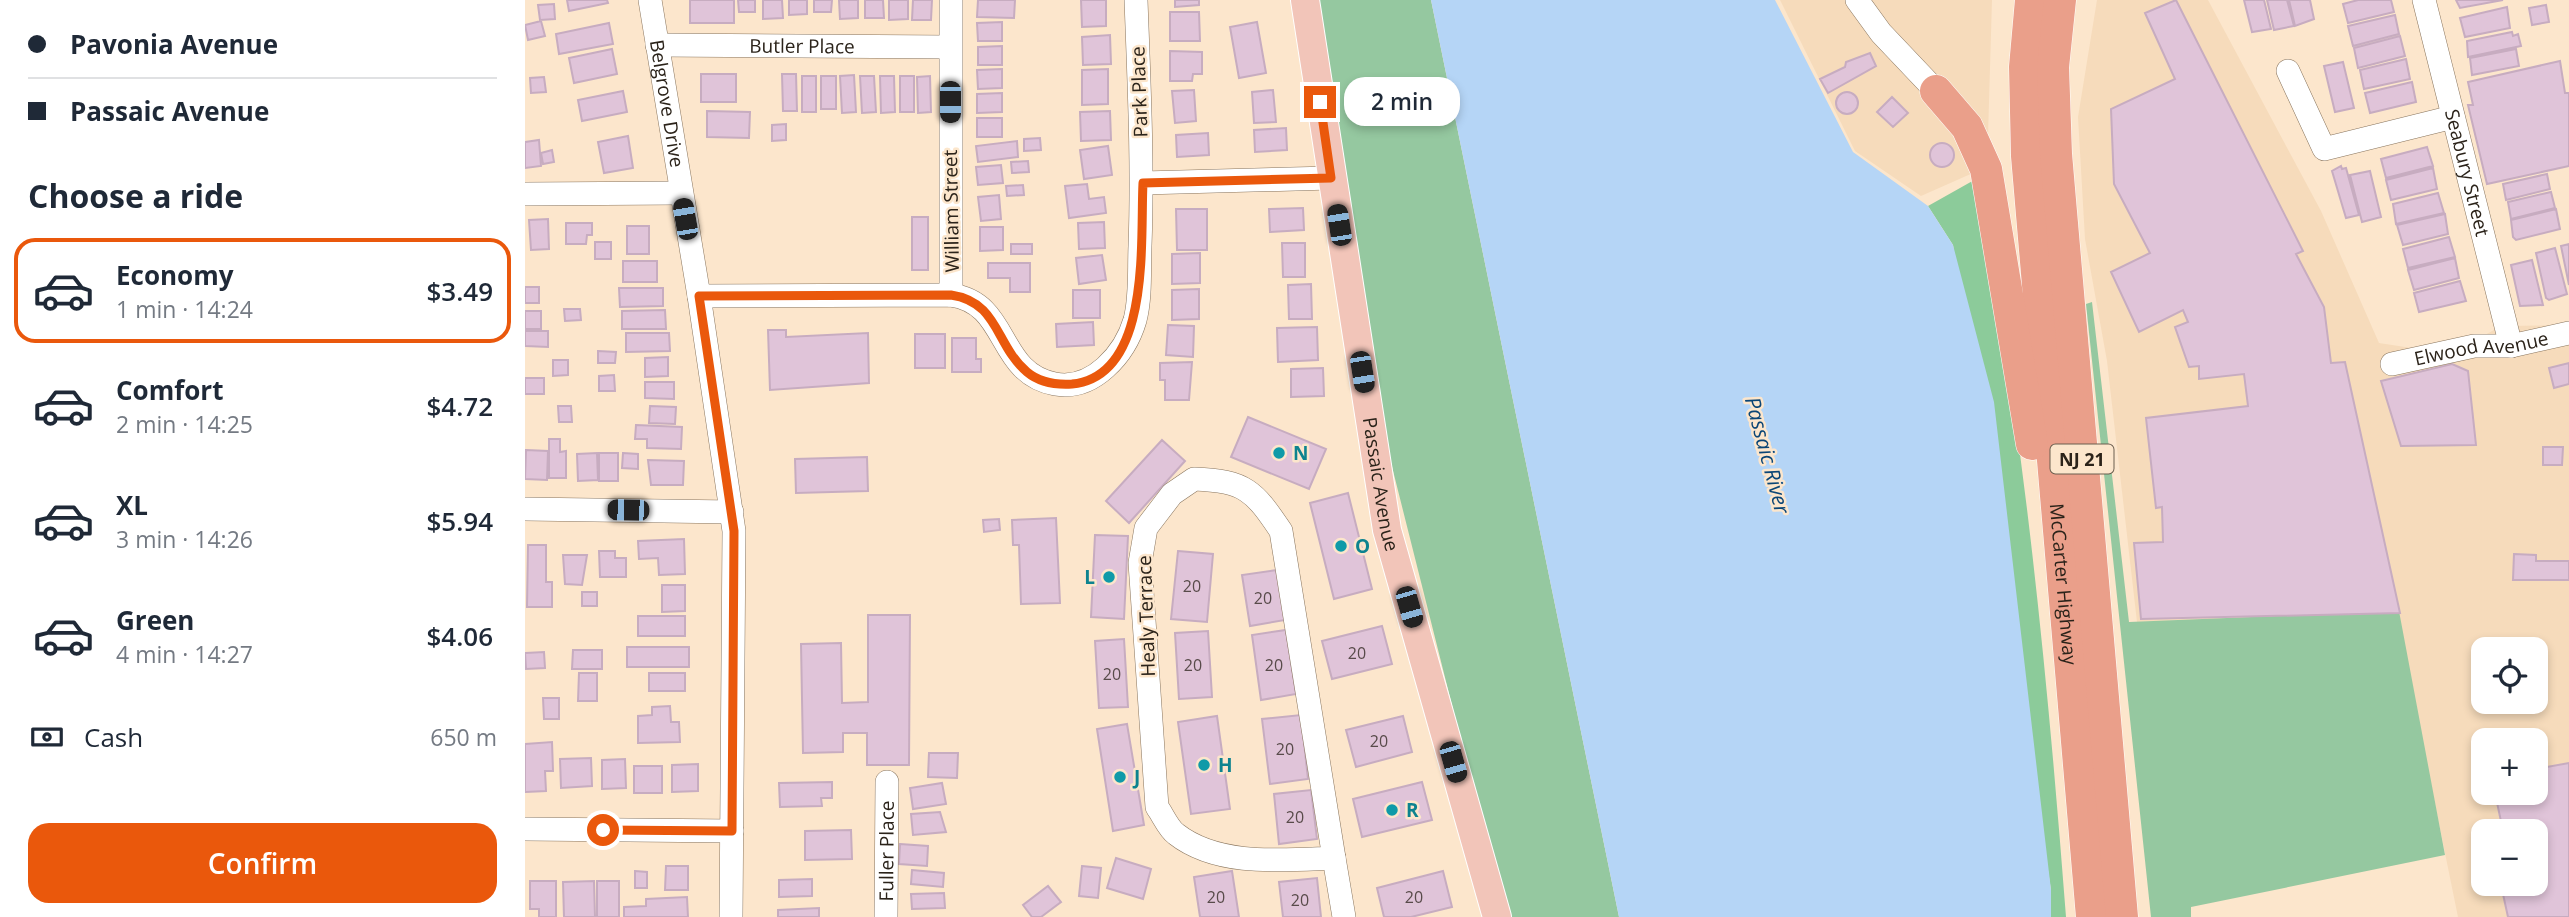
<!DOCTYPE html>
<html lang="en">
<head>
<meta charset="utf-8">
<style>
  body { margin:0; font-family:"Open Sans",sans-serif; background:#f2f2f3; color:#1f2937; height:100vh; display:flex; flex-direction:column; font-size:26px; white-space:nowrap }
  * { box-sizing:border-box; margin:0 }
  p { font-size:23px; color:#747a83 }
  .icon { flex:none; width:38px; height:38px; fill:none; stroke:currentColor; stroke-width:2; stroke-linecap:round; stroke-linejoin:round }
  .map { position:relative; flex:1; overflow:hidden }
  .details { display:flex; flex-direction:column; background:#fff; width:525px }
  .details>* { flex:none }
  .banner { display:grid; align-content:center; height:154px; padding:0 28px; background:#fff }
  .tools { position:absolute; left:1946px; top:637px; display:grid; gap:14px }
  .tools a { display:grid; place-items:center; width:77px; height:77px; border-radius:14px; background:#fff; box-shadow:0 4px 10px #0003; font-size:35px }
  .end { position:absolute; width:32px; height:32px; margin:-16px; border:9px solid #ea580c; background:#fff; box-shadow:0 0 0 4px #fff }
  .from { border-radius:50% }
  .bubble { position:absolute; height:49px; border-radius:21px; background:#fff; box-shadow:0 4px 10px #0003; font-size:23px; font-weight:600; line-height:49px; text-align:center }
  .car { position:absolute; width:21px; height:42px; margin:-21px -10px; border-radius:9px; box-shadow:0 0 5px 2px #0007; background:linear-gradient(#222 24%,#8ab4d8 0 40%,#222 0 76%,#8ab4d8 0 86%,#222 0) }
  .banner b { display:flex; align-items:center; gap:24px; height:66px; font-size:26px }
  .banner b+b { border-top:2px solid #e0e1e3 }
  .banner i { width:18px; height:18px; background:#1f2937 }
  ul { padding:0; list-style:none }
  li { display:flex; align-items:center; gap:21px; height:105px; margin:0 14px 10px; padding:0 14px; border:4px solid transparent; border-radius:21px }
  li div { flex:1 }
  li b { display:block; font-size:26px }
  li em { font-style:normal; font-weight:600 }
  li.on { border-color:#ea580c }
  li>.icon { width:63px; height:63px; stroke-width:1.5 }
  h2 { padding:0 28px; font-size:32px; line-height:84px }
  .pay { display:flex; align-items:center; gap:18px; height:77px; padding:0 28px; font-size:26px }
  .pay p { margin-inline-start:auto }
  .button { display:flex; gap:14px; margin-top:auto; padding:14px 28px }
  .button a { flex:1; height:80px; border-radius:21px; background:#ea580c; color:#fff; font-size:28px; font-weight:600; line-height:80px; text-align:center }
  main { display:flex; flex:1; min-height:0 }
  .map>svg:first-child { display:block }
  .built { fill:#f6dbbb; fill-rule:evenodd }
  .green { fill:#95c8a0 }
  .forest { fill:#8ccb9a }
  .water { fill:#b5d5f6 }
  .building { fill:#e0c4d9; stroke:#c7acc0; stroke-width:2 }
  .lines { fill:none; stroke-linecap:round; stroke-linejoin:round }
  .minor-casing { stroke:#89755e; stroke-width:24 }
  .major-casing { stroke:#fff; stroke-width:30 }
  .highway-casing { stroke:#fff; stroke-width:33 }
  .minor { stroke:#fff; stroke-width:23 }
  .major { stroke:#f2c5b9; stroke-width:28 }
  .highway { stroke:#ea9f8a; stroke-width:32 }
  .route { stroke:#ea580c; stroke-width:9 }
  .culture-dot { fill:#0f9aa8; stroke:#fce6cc; stroke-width:2.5 }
  .labels { text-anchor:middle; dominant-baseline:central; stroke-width:5; stroke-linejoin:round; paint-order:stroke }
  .number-label { font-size:16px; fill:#584b4a }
  .shield { fill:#fce6cc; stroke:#6a5e4f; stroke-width:2 }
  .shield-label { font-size:18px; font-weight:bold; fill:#2b231a }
  .street-label { font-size:19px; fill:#2b231a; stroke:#fce6cc }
  .culture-label { font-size:19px; font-weight:bold; fill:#0d838f; stroke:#fce6cc; text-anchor:start }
  .water-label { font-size:21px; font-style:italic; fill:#0a4576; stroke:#fce6cc }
</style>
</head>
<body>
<main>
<section class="details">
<div class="banner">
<b><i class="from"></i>Pavonia Avenue</b>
<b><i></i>Passaic Avenue</b>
</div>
<h2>Choose a ride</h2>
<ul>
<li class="on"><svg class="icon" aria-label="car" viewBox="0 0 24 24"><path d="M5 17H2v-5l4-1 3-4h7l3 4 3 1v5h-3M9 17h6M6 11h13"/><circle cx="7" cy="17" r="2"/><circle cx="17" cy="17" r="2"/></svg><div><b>Economy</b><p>1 min · 14:24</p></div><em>$3.49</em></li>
<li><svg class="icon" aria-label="car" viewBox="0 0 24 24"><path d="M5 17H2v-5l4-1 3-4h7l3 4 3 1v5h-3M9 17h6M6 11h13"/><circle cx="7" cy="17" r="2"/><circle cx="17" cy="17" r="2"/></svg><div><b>Comfort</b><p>2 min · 14:25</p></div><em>$4.72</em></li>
<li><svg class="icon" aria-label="car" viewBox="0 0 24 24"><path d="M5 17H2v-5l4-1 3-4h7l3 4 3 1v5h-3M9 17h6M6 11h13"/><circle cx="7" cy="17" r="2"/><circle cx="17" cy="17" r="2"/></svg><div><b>XL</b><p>3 min · 14:26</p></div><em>$5.94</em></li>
<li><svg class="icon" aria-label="car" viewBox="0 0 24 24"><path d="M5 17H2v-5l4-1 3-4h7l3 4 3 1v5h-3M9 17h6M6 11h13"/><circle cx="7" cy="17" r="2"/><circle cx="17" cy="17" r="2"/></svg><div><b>Green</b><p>4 min · 14:27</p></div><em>$4.06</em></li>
</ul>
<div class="pay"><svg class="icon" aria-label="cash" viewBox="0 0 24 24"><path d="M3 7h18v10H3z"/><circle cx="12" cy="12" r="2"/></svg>Cash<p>650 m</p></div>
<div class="button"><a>Confirm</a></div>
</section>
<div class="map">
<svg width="2044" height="917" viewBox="0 0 2044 917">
  <rect width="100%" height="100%" fill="#fce6cc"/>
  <path class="built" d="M1255,0H1467L1463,136L1466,165L1396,196L1330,151Z
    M1572,0H1683L1796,211L1854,343L1926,354L1976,326L2044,325V917H1933L1871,612L1612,622L1582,361L1560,239L1553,117ZM1958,649H2011V702H1958ZM1958,740H2011V793H1958ZM1958,831H2011V884H1958Z"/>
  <path class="green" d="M794,0H906L1094,917H984L975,896L855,419Z
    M1567,302L1604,622L1874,611L1920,855L1666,907V917H1626L1561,304Z"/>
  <path class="forest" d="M1451,179C1498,423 1522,670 1541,917H1526V890L1428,245L1403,206Z"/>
  <path class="water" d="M906,0H1250L1328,152L1403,206L1428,245L1469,402L1526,890V917H1094Z"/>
  <path class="building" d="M42,0H82L83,3L44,11Z
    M165,0H209V23H165Z
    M213,0H230V12H214Z
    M238,0H257L258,18L238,19Z
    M264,0H282V14L264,15Z
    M289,0H307L306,12H289Z
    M314,0H333V18L315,19Z
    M340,0H358L359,18H340Z
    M364,0H383V19L364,20Z
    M388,0H407L406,20H387Z
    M453,0H490L489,18L452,17Z
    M556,0H581V26L557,27Z
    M650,0H674V5L650,7Z
    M1651,0L1778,251L1771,254L1799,307L1806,363L1820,362L1875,613L1616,619L1609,543L1638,542L1637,507L1631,508L1621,418L1723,406L1719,374L1674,379V366L1664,367L1650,327L1663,322L1658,310L1614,332L1586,272L1625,253L1589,184L1586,109L1650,79L1620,13Z
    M1719,0H1739L1746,29L1727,32Z
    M1742,0H1762L1769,26L1749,30Z
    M1764,0H1785L1789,19L1770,26Z
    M1833,0H1866L1869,12L1823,23L1818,4Z
    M1931,0H1978L1935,8Z
    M29,4L30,19L15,20L13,5Z
    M2021,5L2024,22L2007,25L2004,8Z
    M1982,7L1985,28L1940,37L1935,18Z
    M645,12H674L675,41H645Z
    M1870,15L1874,34L1828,46L1823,26Z
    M16,21L20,36L3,40L0,25Z
    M477,22V41H453L452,23Z
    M732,22L741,73L714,78L705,27Z
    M84,23L88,44L34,54L31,34Z
    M1987,32L1988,36L1993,34L1996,46L1943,57L1942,41Z
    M585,35L586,64L558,65L557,37Z
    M1875,36L1880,56L1833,68L1829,48Z
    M477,46V65H453V47Z
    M87,49L92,74L49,83L44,58Z
    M1991,49L1994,66L1947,75L1945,58Z
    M645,51L677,52V74H668L667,81H645Z
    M1345,53L1351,66L1303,93L1295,79L1320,67L1321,62Z
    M1881,59L1885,79L1839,89L1835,70Z
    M2035,61L2040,93H2044V166L1962,184L1943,105H1948L1943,82Z
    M1818,62L1829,108L1810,112L1799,66Z
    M477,69V88L453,89L452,70Z
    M583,69V104L557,105V70Z
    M176,74H211V102H176Z
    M257,74H271L272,111H258Z
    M329,75L331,112L317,113L315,76Z
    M277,76H291V112H277Z
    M296,76H311V109H296Z
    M335,76H349L351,112L337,113Z
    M355,76H369L370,112L356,113Z
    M375,76H389V112H375Z
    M405,76L406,112L393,113L392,77Z
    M19,77L21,92L6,93L5,78Z
    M1887,82L1891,102L1845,113L1840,93Z
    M669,90L671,121L650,123L647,91Z
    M748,90L751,122L729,123L727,92Z
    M98,91L102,112L57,121L53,100Z
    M1311 103a11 11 0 1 1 22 0a11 11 0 1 1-22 0Z
    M477,93V112L452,113V94Z
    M1367,97L1383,113L1368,127L1352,112Z
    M182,111L225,112L224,138L182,137Z
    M585,111L586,140L556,141L555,112Z
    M452,118H477V137H452Z
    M261,124V140L247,141V125Z
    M761,128L762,150L730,152L729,130Z
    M683,133L684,155L652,157L651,135Z
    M103,136L108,168L79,173L73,142Z
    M515,138L516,150L499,151V139Z
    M14,140L16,166L0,168V142Z
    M492,141L493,157L453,162L451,146Z
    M1405 155a12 12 0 1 1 24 0a12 12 0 1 1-24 0Z
    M583,146L587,175L559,179L555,150Z
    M1902,147L1908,166L1861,178L1856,159Z
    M27,150L29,162L18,164L16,153Z
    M503,161L504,172L487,173L486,162Z
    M476,165L478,183L453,185L451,167Z
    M1816,166L1817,169L1821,168L1834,215L1821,218L1807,171Z
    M1908,168L1912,189L1866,200L1861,180Z
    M1845,171L1856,217L1837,222L1825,175Z
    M2022,174L2025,189L1981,200L1978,184Z
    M562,184L564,199L579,197L581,213L544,218L540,186Z
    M498,185L499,195L482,196L481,186Z
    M2026,192L2030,208L1986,219L1983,202Z
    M1913,193L1919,213L1871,224L1868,204Z
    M474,195L476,219L456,221L453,197Z
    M778,208L779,230L745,232L744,209Z
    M651,209H682V250H652Z
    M2031,209L2035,229L1991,240L1988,237L1986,220Z
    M1920,214L1923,234L1878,245L1872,225Z
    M387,217H403V270H387Z
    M23,219L24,249L6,250L4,220Z
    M579,222L580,248L554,249L553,223Z
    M41,223H67V235H62L61,244H41Z
    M102,226H124V254H102Z
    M455,227H478V250L455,251Z
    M1924,237L1930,257L1883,268L1878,249Z
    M70,242H86V259H70Z
    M757,243H780V277H758Z
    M486,244H507V254H486Z
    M2044,244V285L2036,246Z
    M2030,248L2042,294L2024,300L2021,298L2011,253Z
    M675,253V283L647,284V254Z
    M577,255L581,280L554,284L551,258Z
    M1930,258L1934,278L1889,290L1883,270Z
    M2007,260L2018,305L1995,306L1986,265Z
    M98,261H132V282H98Z
    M463,263H505V292H485V278H463Z
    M1935,281L1941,301L1894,312L1889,293Z
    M786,284L787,319H764L763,285Z
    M0,287H14V303H0Z
    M94,288H138V306L95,307Z
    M674,289V319L647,320V290Z
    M548,290H575V318H548Z
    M39,309H55L56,320L40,321Z
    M140,310L141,329H97V311Z
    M0,311H16V329H0Z
    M568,322L569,345L532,347L531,324Z
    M643,325L669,326L668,357L641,355Z
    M792,327L793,360L753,362L752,328Z
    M243,330H261V337L343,333L344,383L245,390Z
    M0,331H23V347L0,346Z
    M101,333H144L145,351L101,352Z
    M390,334H420V368H390Z
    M427,338H451V359H456V372H427Z
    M73,351L91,352L90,363H73Z
    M143,357V376L120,377V358Z
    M28,360H43V375L28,376Z
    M667,362L664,400H640V380H635V363Z
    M2044,363V384L2029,388L2024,368Z
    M1927,364L1943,371L1951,445L1876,446L1856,381Z
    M798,368L799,396L766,397V369Z
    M89,375L90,391H74V376Z
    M0,378H19V394H0Z
    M120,382H149V399L120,398Z
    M33,406H46L47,422H34Z
    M125,406L151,407L150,424L124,423Z
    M723,417L801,449L784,489L706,457Z
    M111,425L157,427L156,449L122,448V439H110Z
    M24,439H35V452L41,451V478H24Z
    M637,440L660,461L604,523L581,501Z
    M2018,447H2038L2037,465H2018Z
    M1,450L23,451L22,480L0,479Z
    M72,453L73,480L53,481L52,454Z
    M74,453H93V481H74Z
    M98,453L113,454V469L97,468Z
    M342,457L343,491L271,493L270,459Z
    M123,460L159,461L158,485H126Z
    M823,493L847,589L809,599L785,503Z
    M531,518L535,603L496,604L494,545H488L487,520Z
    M474,519L475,530L459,532L458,520Z
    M570,535L603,536L599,619L566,617Z
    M159,539L160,574L134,575L133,558L114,559L113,541Z
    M3,545H21V582H27V607H2Z
    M74,551H90V558H101V577H75Z
    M653,551L688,554L682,622L646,619Z
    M1989,554L2011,555V561H2044V580H1988Z
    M38,555H62L57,585L40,584Z
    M752,570L760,620L725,626L717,575Z
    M137,585H160V611L137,612Z
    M57,592H72V606H57Z
    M343,615H385L384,765H342V733H318V752L278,753L276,644L316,643L317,703L343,702Z
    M113,616H160V636H113Z
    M857,626L867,664L807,679L797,641Z
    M761,630L771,694L736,700L727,635Z
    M683,631L687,697L654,699L650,633Z
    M599,639L603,707L574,708L570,641Z
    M102,647H164V667H102Z
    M48,650H77V669H47Z
    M19,652L20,668L1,669L0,653Z
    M54,673H72V701H53Z
    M124,673H160V691H124Z
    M18,698H34V719H19Z
    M145,706L146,722H154L155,742L113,743V716L127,715V707Z
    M776,715L783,779L745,784L737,719Z
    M692,716L705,809L666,814L653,722Z
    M878,716L887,752L831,767L821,730Z
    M602,724L619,825L588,831L572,729Z
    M27,742L28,771H20L21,791L0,792V744Z
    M404,753H433L432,778L403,777Z
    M66,758L67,786L36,788L35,759Z
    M100,759L101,788L77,789V760Z
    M2044,763V917H1983L1978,894L1984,893L1983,884H2011V831H1978L1970,793H2011V769Z
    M173,764V791L147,792V765Z
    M109,766H137V793H109Z
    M307,782V798H296L297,806L255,807L254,783Z
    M897,782L907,820L837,837L828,799Z
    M417,783L421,804L388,809L385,788Z
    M786,790L792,839L754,844L749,794Z
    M415,812L421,832L388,835L386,814Z
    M326,830L327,859L280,860V831Z
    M375,844L403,846L402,866L374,864Z
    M591,858L626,869L618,899L582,888Z
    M141,866H163V890H140Z
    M557,866L576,868L573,898L554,896Z
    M387,870L419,873L418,887L386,884Z
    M110,871L122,872V888H110Z
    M707,871L714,917H675L669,877Z
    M918,871L927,907L886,917H859L852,888Z
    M792,878L796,917H758L754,882Z
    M287,879V896L254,897V880Z
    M5,881H31V917H14V909H5Z
    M69,881L70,917H39L38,882Z
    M72,881H94V917H72Z
    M523,886L536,902L516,917H507L498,905Z
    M419,893L420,908L387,909L386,894Z
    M162,897L163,917H99V907L121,906V899Z
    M294,908V917H253V910Z"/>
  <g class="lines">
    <defs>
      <g id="minor">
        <path id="s1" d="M125,0L174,296L209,531L206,917"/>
        <path d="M1332,0L1356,33L1411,91"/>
        <path id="s2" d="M1899,0L1986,346"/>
        <path id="s3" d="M132,45L424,47"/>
        <path d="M1763,71L1799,149L1928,117"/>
        <path d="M618,183L806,178"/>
        <path d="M0,194L156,193"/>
        <path d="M426,295V0"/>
        <path d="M174,296L426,295C485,303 471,373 530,384C568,391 600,354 610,320C616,297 614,270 615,246C618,164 614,82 611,0"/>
        <path id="s4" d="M1867,364L1949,346H1986L2044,333"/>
        <path d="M669,479C721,481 729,491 756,531L809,858C758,860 693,867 651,834C643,828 638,815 632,807L615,563L621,528L647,494Z"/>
        <path d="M0,509L207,512"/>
        <path d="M0,829L207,831"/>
        <path d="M809,858L819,917"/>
        <path id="s5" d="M361,917L362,782"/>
      </g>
      <g id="major">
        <path id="s6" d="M780,0L862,530L972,917"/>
      </g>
      <g id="highway">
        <path id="s7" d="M1506,0L1500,67L1502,156L1567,917"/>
        <path d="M1535,0L1528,67L1531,154L1597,917"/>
        <path d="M1411,91L1442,127L1461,169L1507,444"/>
      </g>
    </defs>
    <use href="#minor" class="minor-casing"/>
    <use href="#major" class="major-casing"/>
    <use href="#highway" class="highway-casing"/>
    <use href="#minor" class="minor"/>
    <use href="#major" class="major"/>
    <use href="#highway" class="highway"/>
  </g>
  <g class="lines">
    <path class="route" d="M78,830L207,831L209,531L174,296L426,295C474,302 470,345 502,372C515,383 530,385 547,384C627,376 615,240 618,183L806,178L795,102"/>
  </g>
  <g class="culture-dot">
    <circle cx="754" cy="453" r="7"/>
    <circle cx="816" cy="546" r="7"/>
    <circle cx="584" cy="577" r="7"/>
    <circle cx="679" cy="765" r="7"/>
    <circle cx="595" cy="777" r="7"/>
    <circle cx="867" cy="810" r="7"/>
  </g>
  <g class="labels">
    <g class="number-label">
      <text x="667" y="586">20</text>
      <text x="738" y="598">20</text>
      <text x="832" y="653">20</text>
      <text x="668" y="665">20</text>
      <text x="749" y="665">20</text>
      <text x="587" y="674">20</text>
      <text x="854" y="741">20</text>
      <text x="760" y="749">20</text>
      <text x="770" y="817">20</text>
      <text x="691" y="897">20</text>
      <text x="889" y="897">20</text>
      <text x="775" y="900">20</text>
    </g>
    <rect class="shield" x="1525.5" y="444.5" width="63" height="29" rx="5"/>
    <g class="shield-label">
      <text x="1557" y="459">NJ 21</text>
    </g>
    <g class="street-label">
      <text stroke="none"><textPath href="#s3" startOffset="145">Butler Place</textPath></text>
      <text transform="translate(614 92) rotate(-92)">Park Place</text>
      <text stroke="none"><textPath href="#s1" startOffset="105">Belgrove Drive</textPath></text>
      <text stroke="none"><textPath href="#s2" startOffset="178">Seabury Street</textPath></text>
      <text transform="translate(426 211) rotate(-91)">William Street</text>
      <text stroke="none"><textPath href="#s4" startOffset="91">Elwood Avenue</textPath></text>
      <text stroke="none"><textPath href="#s6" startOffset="490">Passaic Avenue</textPath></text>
      <text stroke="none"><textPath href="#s7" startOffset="586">McCarter Highway</textPath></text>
      <text transform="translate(621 616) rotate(-92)">Healy Terrace</text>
      <text stroke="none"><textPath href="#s5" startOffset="66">Fuller Place</textPath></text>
    </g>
    <g class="culture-label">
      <text x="768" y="453">N</text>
      <text x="830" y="546">O</text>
      <text x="570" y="577" text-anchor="end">L</text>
      <text x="693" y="765">H</text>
      <text x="609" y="777">J</text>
      <text x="881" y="810">R</text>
    </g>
    <g class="water-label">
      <text transform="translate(1243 455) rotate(75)">Passaic River</text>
    </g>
  </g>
</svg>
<div class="tools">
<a><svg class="icon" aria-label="locate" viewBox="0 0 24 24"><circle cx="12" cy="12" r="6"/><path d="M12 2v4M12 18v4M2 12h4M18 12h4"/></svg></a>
<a>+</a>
<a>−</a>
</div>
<i class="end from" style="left:78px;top:830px"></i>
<i class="end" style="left:795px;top:102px"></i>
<div class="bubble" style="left:819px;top:77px;width:116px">2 min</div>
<i class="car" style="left:425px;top:102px;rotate:180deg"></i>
<i class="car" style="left:160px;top:219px;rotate:350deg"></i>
<i class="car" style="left:814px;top:225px;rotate:351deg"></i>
<i class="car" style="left:837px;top:372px;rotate:171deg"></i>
<i class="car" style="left:103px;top:510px;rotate:271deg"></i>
<i class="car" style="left:884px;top:607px;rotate:164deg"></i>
<i class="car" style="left:928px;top:762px;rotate:164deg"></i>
</div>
</main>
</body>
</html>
